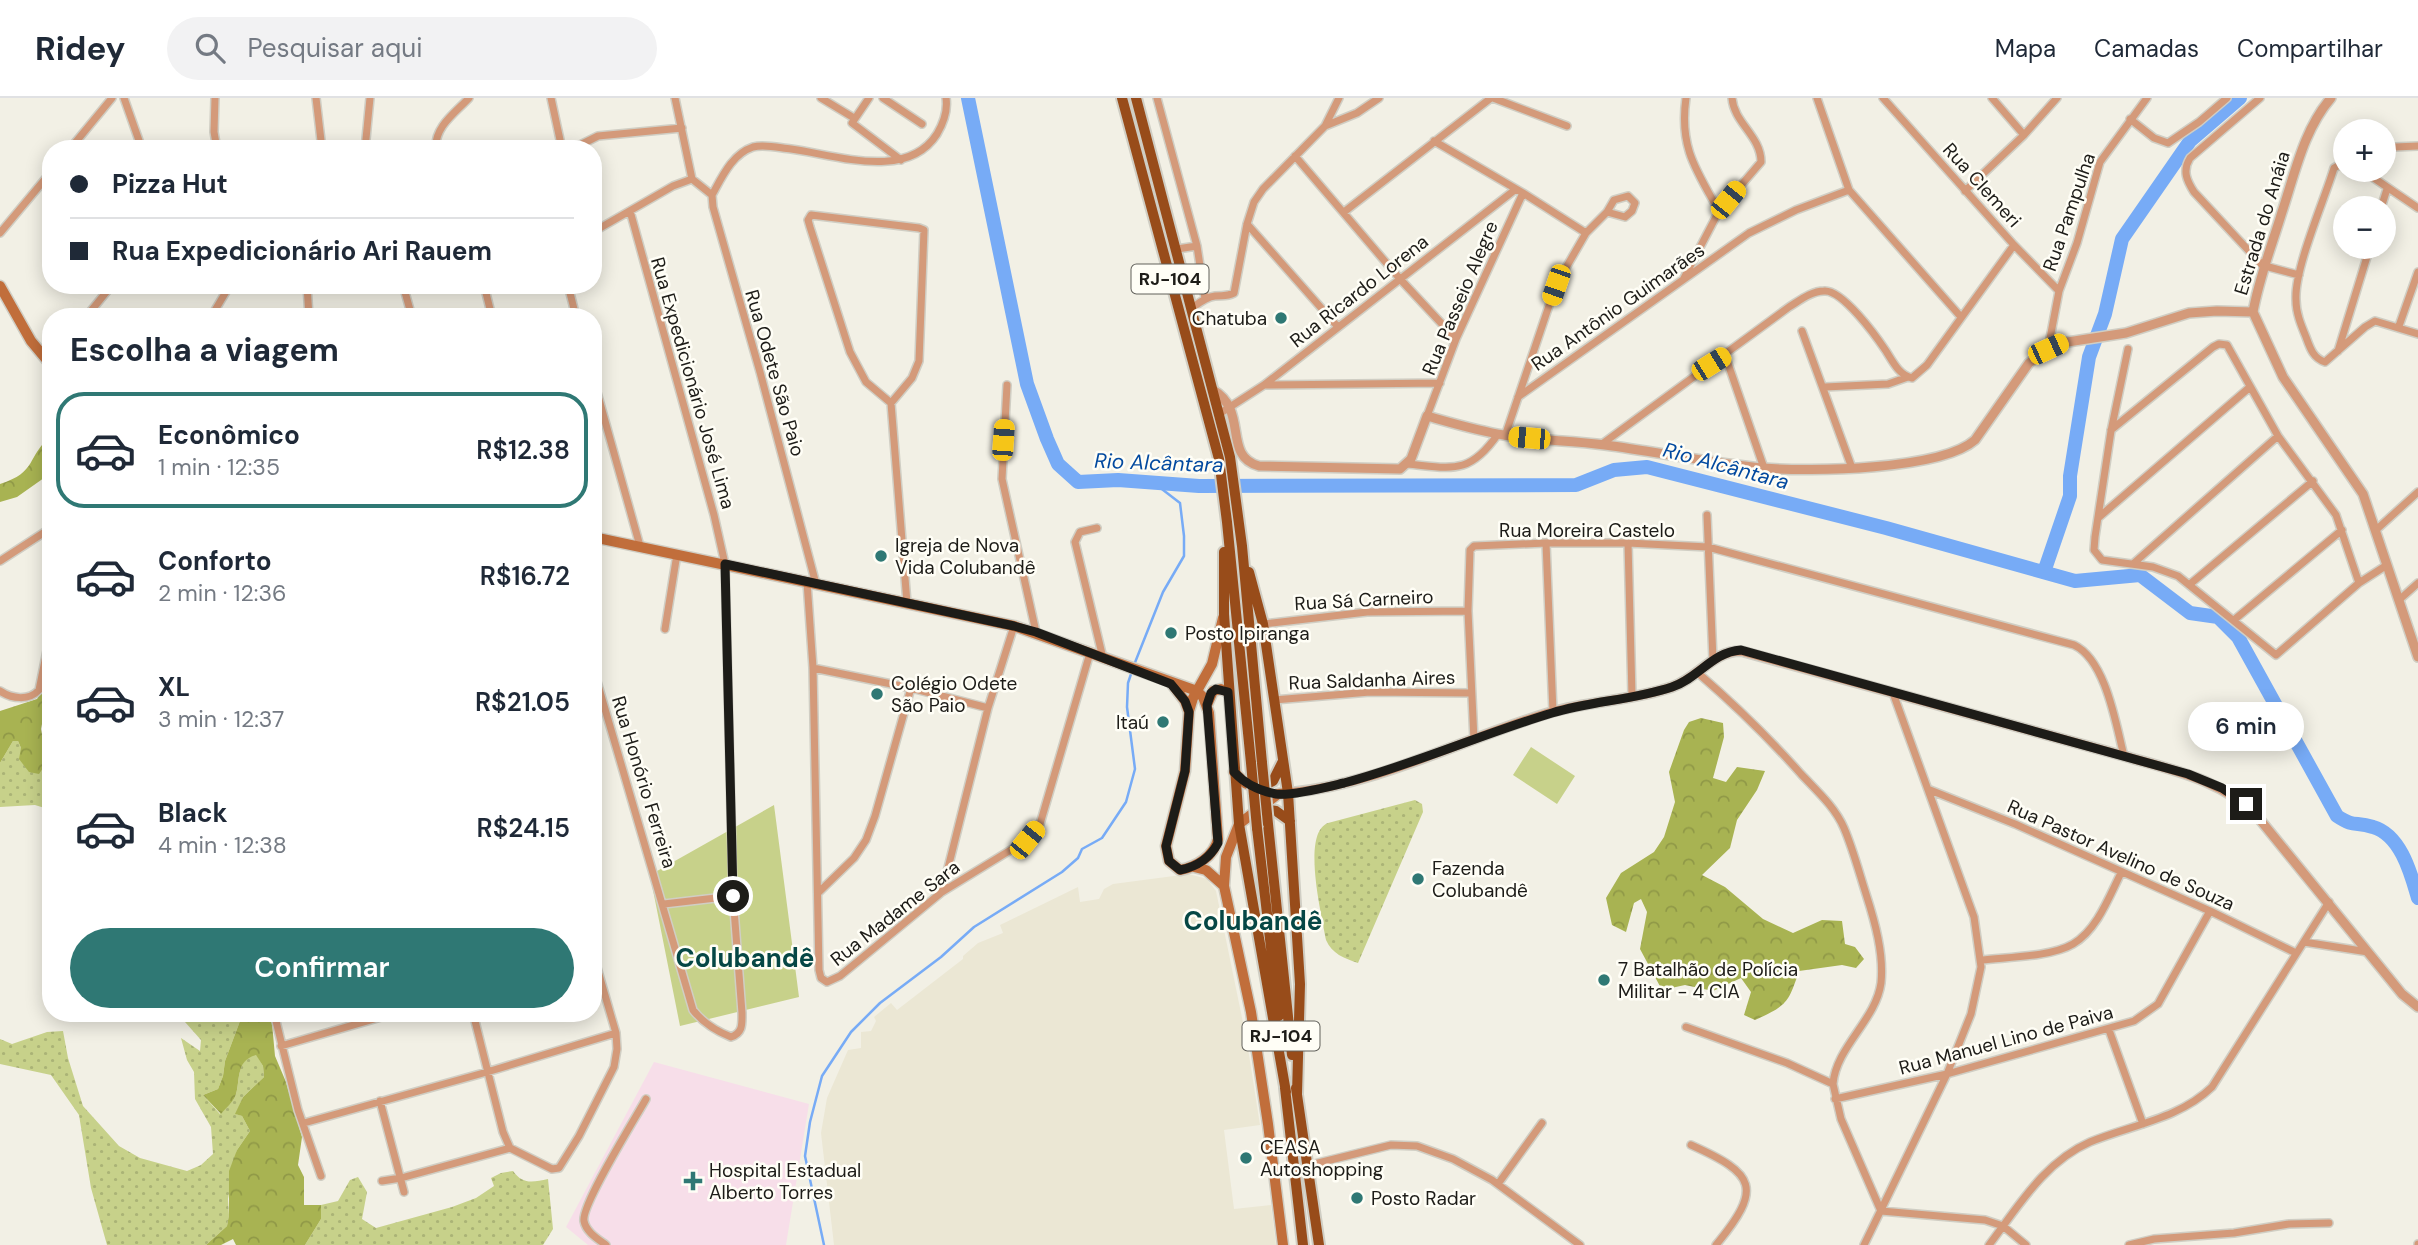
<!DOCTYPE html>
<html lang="pt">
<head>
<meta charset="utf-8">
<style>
  body { margin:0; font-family:"DM Sans",sans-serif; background:#f2f2f3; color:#1f2937; height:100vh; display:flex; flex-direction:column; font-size:26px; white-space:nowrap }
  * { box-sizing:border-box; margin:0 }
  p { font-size:23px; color:#747a83 }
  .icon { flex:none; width:38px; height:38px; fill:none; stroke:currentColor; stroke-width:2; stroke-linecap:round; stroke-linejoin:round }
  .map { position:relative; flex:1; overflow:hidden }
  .sheet { position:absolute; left:42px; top:210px; width:560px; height:714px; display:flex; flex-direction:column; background:#fff; border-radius:28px; box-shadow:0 4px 18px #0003 }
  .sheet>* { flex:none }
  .guide { position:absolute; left:42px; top:42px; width:560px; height:154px; border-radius:28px; box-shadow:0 4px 18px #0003; display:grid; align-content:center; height:154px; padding:0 28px; background:#fff }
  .tools { position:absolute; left:2333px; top:21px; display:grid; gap:14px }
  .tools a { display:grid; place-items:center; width:63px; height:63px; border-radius:50%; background:#fff; box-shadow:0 4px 18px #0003; font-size:35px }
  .end { position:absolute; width:32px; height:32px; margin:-16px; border:9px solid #1d1c18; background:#fff; box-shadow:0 0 0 4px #fff }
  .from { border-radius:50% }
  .bubble { position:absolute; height:49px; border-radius:24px; background:#fff; box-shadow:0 4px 18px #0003; font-size:23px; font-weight:600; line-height:49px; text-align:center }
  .car { position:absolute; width:21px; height:42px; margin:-21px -10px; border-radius:9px; box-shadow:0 0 5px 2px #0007; background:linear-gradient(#f5c518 24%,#345 0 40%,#f5c518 0 76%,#345 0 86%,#f5c518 0) }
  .guide b { display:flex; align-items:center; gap:24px; height:66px; font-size:26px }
  .guide b+b { border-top:2px solid #e0e1e3 }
  .guide i { width:18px; height:18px; background:#1f2937 }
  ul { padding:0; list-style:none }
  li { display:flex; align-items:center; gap:21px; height:116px; margin:0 14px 10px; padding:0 14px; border:4px solid transparent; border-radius:28px }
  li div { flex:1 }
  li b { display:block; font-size:26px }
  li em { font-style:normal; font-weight:600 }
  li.current { border-color:#2f7874 }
  li>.icon { width:63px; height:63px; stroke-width:1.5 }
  h2 { padding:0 28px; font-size:32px; line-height:84px }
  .cta { display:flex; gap:14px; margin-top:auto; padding:14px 28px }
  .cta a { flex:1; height:80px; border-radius:42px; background:#2f7874; color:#fff; font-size:28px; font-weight:600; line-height:80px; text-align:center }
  header { display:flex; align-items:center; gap:42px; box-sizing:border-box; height:98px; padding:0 35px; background:#fff; border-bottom:2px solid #e0e1e3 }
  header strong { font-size:33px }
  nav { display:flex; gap:38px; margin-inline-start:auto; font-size:24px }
  .search { width:490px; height:63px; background:#f2f2f3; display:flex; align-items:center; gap:18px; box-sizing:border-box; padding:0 24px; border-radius:38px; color:#747a83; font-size:26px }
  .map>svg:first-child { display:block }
  .built { fill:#ebe7d4 }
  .medical { fill:#f7dee9 }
  .grass { fill:url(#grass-dots) }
  .forest { fill:url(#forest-crowns) }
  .pitch { fill:#c7d18a }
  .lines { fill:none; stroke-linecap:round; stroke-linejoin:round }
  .stream { stroke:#77abf6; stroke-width:2.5 }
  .river { stroke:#77abf6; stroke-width:14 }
  .minor-casing { stroke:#d0cec4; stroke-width:10 }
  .tertiary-casing { stroke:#d0cec4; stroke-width:12 }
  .secondary-casing { stroke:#d0cec4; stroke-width:13 }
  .trunk-casing { stroke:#d0cec4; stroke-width:14 }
  .minor { stroke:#d49a7a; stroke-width:7 }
  .tertiary { stroke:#d49a7a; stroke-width:9 }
  .secondary { stroke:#c16e3b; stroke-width:10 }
  .trunk { stroke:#984c1a; stroke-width:10 }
  .trunk-bridge-casing { stroke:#d0cec4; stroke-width:14; stroke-linecap:butt }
  .trunk-bridge { stroke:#984c1a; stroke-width:10 }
  .route { stroke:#1d1c18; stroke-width:9 }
  .poi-dot { fill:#2f7874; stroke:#fffef6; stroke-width:2.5 }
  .labels { text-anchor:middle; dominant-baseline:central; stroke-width:5; stroke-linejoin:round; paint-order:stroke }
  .shield { fill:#fffef6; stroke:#61605b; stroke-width:2 }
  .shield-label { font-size:18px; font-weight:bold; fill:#1d1c18 }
  .street-label { font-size:19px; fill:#1d1c18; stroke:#fffef6 }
  .poi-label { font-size:19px; fill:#1d1c18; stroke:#fffef6; text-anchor:start }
  .water-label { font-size:21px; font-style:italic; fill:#02499f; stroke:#fffef6 }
  .district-label { font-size:26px; font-weight:bold; fill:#064745; stroke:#fffef6 }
</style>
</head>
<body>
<header>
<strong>Ridey</strong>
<div class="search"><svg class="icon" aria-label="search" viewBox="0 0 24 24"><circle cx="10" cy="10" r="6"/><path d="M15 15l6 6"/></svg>Pesquisar aqui</div>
<nav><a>Mapa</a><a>Camadas</a><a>Compartilhar</a></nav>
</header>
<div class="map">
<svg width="2418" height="1147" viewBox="0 0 2418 1147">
  <defs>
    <pattern id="grass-dots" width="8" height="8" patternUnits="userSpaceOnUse" patternTransform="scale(1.75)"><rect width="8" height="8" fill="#c7d18a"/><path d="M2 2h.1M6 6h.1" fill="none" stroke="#aab376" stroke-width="1.8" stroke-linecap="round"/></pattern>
    <pattern id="forest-crowns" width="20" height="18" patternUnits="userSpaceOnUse" patternTransform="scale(1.75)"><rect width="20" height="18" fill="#a8b352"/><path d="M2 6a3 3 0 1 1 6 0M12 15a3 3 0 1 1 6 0" fill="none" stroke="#909947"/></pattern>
  </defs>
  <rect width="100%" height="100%" fill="#f2f0e5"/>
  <path class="built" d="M1189,776L1207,781L1216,793L1247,944L1260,1027L1224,1032L1234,1111L1271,1107L1276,1147H834L821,1035L827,1000L848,952L861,950V934L871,933L876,923L874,919L891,905L897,912L963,861V858L978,845L1003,835L1000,827L1078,789L1080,804L1099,801L1104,791L1113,786Z"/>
  <path class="medical" d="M654,964L809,1006L786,1147H588L566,1129Z"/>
  <path class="grass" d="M51,610V712L35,707L0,709V665L13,643H18L21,650L42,648C41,632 42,623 51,610Z
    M1415,702L1422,706L1423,714L1358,865C1344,860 1332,856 1326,842C1322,818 1301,735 1328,725Z
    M177,915H243L225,963L223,978L218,991L203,997L220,1016C224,1011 232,1005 235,999C241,986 234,963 256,956L263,968L264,979L243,999L236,1016L242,1018L250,1033L237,1052L228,1101L229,1117L227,1128L206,1147H107L91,1090L79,1017L51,977L0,966V941L12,946L47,934L63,933L68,960L83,1008L119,1048L140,1060L187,1073L201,1067L213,1056L211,1029L195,1001L194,974L187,962L181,940L200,953L201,942Z
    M513,1073C523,1087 533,1084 548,1081L553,1131L543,1147H305L321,1121V1107L338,1103L350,1082L358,1079L367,1094L362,1121L376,1130L452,1109L476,1100L494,1088L491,1080L501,1075Z"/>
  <path class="forest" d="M51,338V375L17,399L0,404V386C38,374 26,359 51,338Z
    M51,587V610L43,621L41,631L47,664L39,676L29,674L19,661L21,650L18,643H13L0,665V613L37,601L43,592Z
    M1701,620L1723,625L1724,639L1713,680L1726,684L1737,669L1765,673L1757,692L1737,722L1730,750L1702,777L1725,789L1763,821L1793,835L1822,822L1842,823L1845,846L1855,849L1864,861L1856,870L1842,867L1799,873C1788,906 1787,907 1755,922L1744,917L1751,894L1741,880L1713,893L1685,887L1662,892L1640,851L1647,814L1641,801L1634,805L1626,834L1612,827L1606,800L1621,775L1654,754L1664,739L1675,704L1669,674L1684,632L1689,624Z
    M243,915H271L275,958L286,984L302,1039L298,1067L304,1079V1107H321V1121L305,1147H236L233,1141L221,1147H206L227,1128L229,1117V1073L237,1052L250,1033L242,1018L235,1016L243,999L264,979L263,968L256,957C234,963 241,986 235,999C232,1005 225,1011 221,1016L203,997L218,991L223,978L225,963Z"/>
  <path class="pitch" d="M1531,649L1575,678L1557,706L1513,677Z
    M774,707L799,899L680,928L650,777Z"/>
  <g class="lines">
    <path class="stream" d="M1134,567L1163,494L1184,458V438L1180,405L1154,385
      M824,1147L805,1058L810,1024L822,978L851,934L880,905L941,859L974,829L1062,774L1078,760L1082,751L1102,740L1126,704L1135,671L1127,609L1128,585L1132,573"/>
    <path class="river" d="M968,0L1027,286L1047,341L1058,366L1078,384L1118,382L1199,388L1576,387L1614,372L1647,369L1886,430L2075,483L2140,477L2190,515L2218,519L2238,539L2337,718C2355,730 2355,723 2373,729C2401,737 2411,776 2418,800
      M2044,474L2070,398V378L2089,259L2105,216L2122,141L2190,43L2240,0"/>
    <defs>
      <path id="minor" d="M124,0L142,51
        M215,0L214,34L217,51
        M316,0L322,51
        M551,0L562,51
        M675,0L692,81L712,97L713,109L760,274L816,486
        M821,0L854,20
        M869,0L852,25L901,62
        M883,0L922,26
        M1157,0L1197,148L1205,201
        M1493,0L1567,28
        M1686,0C1679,49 1696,72 1719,113
        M1817,0L1849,92
        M1883,0L2014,147L2059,193
        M1992,0L2024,37
        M2260,0L2190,60C2182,73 2187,83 2194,94L2264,169
        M2130,21L2154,40L2168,45L2199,24L2227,0
        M1325,28L1357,15L1379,0
        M1434,43L1523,95L1586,135
        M2395,49L2418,48
        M70,51L112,0
        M365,51L370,0
        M436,51C434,29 455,15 469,0
        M572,51L598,38L682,30
        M1295,58L1400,181L1456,241
        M2345,64L2334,70C2324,103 2294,171 2296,202C2296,215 2301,227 2306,239C2310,250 2313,260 2325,264L2365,229L2375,223L2418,236
        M2362,72L2418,110
        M1965,93L2024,37L2057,0
        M712,97C722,79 732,56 753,49C765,46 780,50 791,51C836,57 907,83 937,36C944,24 948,13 946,0
        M2381,110L2387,91
        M1344,114L1491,0
        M811,117L919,130L924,132L919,263L912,280L891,305L866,284L850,254L810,129L808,122Z
        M1247,126L1338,229
        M593,134L673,88L692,81
        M0,135L51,74
        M1177,151L1197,148
        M2265,168L2299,177
        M1684,180L1719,113L1761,64C1761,38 1734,25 1732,0
        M307,187L309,219
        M403,187L412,219
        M484,187L492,219
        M568,187L576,219
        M1192,210C1199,205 1206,199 1215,198C1223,197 1226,199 1234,195L1247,126L1254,104L1263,91L1325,28L1339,0
        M86,219L112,187
        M211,219L230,187
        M2399,228L2418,174
        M1802,233L1852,370
        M2048,251L2059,193L2077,145L2100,64L2147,0
        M2128,251L2111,333L2095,439L2094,452L2102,462L2153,469L2178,478L2276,557L2359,485L2387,467
        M2338,253L2370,149
        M1725,257L1764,370
        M593,280L640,448
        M1007,287L1002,381L1036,534
        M1265,287L1440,285
        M1825,289L1888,286L1908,279
        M1518,299L1749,135L1796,112L1849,92L1961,219
        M891,305L907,505
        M1219,316L1264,287L1516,91
        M1427,318L1456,241L1523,95
        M2111,332L2213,249L2219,246L2227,247L2278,338L2336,417L2359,485
        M1505,338L1556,187L1586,135L1607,114L1614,102L1628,98L1635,105L1632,113L1625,119L1607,114
        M1602,346L1789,209C1799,203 1811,193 1824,193C1842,191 1876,238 1886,253C1893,264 1899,277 1912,280L1927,267L2014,147
        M1407,366C1451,370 1469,378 1498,336
        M1707,417L1713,562
        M2098,420L2250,289
        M1097,430L1080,434L1075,444L1103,560
        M2376,432L2418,394
        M1546,445L1553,614
        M1628,445L1632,598
        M0,463L51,430
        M2134,465L2278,338
        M807,484L813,570L819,872L821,880L827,884L840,878L942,794L1027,742L1040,726L1090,555
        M2189,487L2313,383
        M2399,502L2418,485
        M2234,522L2342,432
        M1263,526L1367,514L1468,513
        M665,531L677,456
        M593,570L693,912C703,925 716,933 731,939C743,935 742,926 742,915L733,798L725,466L714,417L630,113
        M813,570L911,590L988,610
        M1698,575C1735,607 1769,640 1801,676C1817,693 1835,709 1844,730C1853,751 1859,774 1866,796C1875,824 1884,856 1881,885C1876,922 1836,949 1833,986
        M0,593C12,601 29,603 39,592L51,533
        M1274,602L1370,594L1471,595
        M1474,642L1468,513L1470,452L1474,448L1546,445H1628L1708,449L2074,547C2106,562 2116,627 2124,658
        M1930,692L2015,726L2210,813L2296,855
        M819,794L854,760L866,742L875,718L911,590
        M942,794L988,610L1014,528
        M664,806L733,798
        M2304,844L2368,854
        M1982,862C2007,859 2051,859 2073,846C2097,832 2109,799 2121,775
        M274,915L298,1012L321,1078
        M473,915L503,1034L510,1050L552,1071L559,1070L579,1038L614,969L617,951L616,935L593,856
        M1686,929L1787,965L1833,986L1841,1021L1881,1113
        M2109,932L2143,1026
        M281,948L395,915
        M1835,1001L1947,976L2134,923L2158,906L2210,813
        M380,1003L404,1094
        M304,1025L487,974L616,935
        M1691,1047C1756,1076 1763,1090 1716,1147
        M1306,1068L1391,1047L1417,1048L1453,1061L1492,1082L1580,1147
        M382,1083L401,1080L510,1050
        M1498,1086L1542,1025
        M1881,1113L1985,1122L2003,1128L2026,1147
        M606,1147C598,1141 586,1134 584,1123C581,1107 635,1021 646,1001
        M1864,1147L1947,976L1971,916L1981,869L1974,819L1893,595
        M1989,1147C2018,1109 2044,1064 2090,1044C2131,1027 2179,1021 2212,989L2329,804
        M2129,1147L2154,1141L2234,1135L2289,1126L2329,1125
        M2418,1147V1146"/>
      <path id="tertiary" d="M2253,214L2283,279L2363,396L2418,559
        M2253,214C2259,180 2272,147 2282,114C2295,75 2304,31 2331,0
        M1213,292C1249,313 1222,358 1259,368L1400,371L1411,361L1427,318C1452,325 1478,333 1504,337C1537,343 1571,342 1605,347C1657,354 1710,365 1763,370C1810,374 1941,372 1975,342L2029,265L2048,251L2061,245L2126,235L2189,215L2217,213L2253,214
        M1288,695C1380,686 1464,640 1552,614C1591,603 1634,602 1672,589C1699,580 1712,553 1741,553L2124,658C2172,672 2221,681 2257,718L2402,896L2418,909"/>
      <path id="secondary" d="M0,188L31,243L51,267
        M593,439L1014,528L1197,593L1203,599L1209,615L1218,741C1214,758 1197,769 1180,772L1169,763L1166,748L1185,673L1189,614L1185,603L1172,586
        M1207,607L1213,593L1221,591L1228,594
        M1189,613L1193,600L1212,566L1223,520
        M1234,674L1245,685L1260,691
        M1194,769L1206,772L1224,788
        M1283,1147L1268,1026L1251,914L1224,788L1226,759L1239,726L1278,696L1288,695"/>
      <path id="trunk" d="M1122,0L1219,361L1227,424L1251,665
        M1136,0L1230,359L1242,448L1262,665
        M1224,454V516L1239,726L1286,994
        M1249,474L1263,526L1288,695L1300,886L1297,996
        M1258,690L1273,683L1283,663
        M1258,710L1276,713L1290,723
        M1268,726L1292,957
        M1257,730L1279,918
        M1285,990L1303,1147
        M1296,990L1319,1147"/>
    </defs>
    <use href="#minor" class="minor-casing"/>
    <use href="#tertiary" class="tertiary-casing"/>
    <use href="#secondary" class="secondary-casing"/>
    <use href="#trunk" class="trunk-casing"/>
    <use href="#minor" class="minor"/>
    <use href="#tertiary" class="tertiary"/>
    <use href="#secondary" class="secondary"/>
    <use href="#trunk" class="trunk"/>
    <defs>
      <path id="trunk-bridge" d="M1251,665L1257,730
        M1262,665L1268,726"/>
    </defs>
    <use href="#trunk-bridge" class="trunk-bridge-casing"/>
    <use href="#trunk-bridge" class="trunk-bridge"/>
  </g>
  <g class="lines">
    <path class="route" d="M733,798L725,466L1014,528L1036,534L1171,586L1185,603L1189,614L1185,673L1166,748L1169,763L1180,772C1196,769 1210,760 1218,745L1207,607L1211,595L1216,591L1228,594L1234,674C1245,686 1260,693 1276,696C1293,698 1327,689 1344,685C1415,666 1482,636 1552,615C1591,603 1633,602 1672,589C1699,580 1712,554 1741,552L2188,676L2222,690L2246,706"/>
  </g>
  <g class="poi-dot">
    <circle cx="1281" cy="220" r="7"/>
    <circle cx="881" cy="458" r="7"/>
    <circle cx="1171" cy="535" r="7"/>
    <circle cx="877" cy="596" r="7"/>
    <circle cx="1163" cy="624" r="7"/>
    <circle cx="1418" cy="781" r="7"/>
    <circle cx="1604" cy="882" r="7"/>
    <circle cx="1246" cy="1060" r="7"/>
    <path d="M689.5 1072.5h7v7h7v7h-7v7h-7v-7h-7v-7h7z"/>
    <circle cx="1357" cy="1100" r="7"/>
  </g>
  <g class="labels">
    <g class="shield">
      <rect x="1131.5" y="166.5" width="77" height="29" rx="5"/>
      <rect x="1242.5" y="923.5" width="77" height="29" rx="5"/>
    </g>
    <g class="shield-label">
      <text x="1170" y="181">RJ-104</text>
      <text x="1281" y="938">RJ-104</text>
    </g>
    <g class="street-label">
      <text transform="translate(1982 87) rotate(48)">Rua Clemeri</text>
      <text transform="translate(2069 114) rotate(-71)">Rua Pampulha</text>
      <text transform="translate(2262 125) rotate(-73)">Estrada do Anáia</text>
      <text transform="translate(1359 193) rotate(-38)">Rua Ricardo Lorena</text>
      <text transform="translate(1460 200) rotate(-67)">Rua Passeio Alegre</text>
      <text transform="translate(1618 209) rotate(-35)">Rua Antônio Guimarães</text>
      <text transform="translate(775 275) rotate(74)">Rua Odete São Paio</text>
      <text transform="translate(693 285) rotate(74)">Rua Expedicionário José Lima</text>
      <text x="1587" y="432">Rua Moreira Castelo</text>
      <text transform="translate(1364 502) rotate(-3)">Rua Sá Carneiro</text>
      <text transform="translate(1372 582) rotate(-2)">Rua Saldanha Aires</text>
      <text transform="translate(644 684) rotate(73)">Rua Honório Ferreira</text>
      <text transform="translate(2121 757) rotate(24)">Rua Pastor Avelino de Souza</text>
      <text transform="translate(895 815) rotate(-38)">Rua Madame Sara</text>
      <text transform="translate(2006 942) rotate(-15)">Rua Manuel Lino de Paiva</text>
    </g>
    <g class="poi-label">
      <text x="1267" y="220" text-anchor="end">Chatuba</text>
      <text x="895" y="447">Igreja de Nova<tspan x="895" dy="22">Vida Colubandê</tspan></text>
      <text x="1185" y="535">Posto Ipiranga</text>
      <text x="891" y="585">Colégio Odete<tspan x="891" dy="22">São Paio</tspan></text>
      <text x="1149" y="624" text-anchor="end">Itaú</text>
      <text x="1432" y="770">Fazenda<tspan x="1432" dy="22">Colubandê</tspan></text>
      <text x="1618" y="871">7 Batalhão de Polícia<tspan x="1618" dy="22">Militar - 4 CIA</tspan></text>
      <text x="1260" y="1049">CEASA<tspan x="1260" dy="22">Autoshopping</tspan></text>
      <text x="709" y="1072">Hospital Estadual<tspan x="709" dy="22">Alberto Torres</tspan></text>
      <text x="1371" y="1100">Posto Radar</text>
    </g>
    <g class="water-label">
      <text transform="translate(1159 365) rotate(2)">Rio Alcântara</text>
      <text transform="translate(1726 368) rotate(15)">Rio Alcântara</text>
    </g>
    <g class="district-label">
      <text x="1253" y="823">Colubandê</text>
      <text x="745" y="860">Colubandê</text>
    </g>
  </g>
</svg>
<div class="tools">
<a>+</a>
<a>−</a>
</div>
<i class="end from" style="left:733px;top:798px"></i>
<i class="end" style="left:2246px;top:706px"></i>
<div class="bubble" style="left:2188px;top:604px;width:116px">6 min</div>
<i class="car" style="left:1728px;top:102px;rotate:39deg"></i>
<i class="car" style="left:1556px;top:187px;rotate:199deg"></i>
<i class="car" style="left:2048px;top:251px;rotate:65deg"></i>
<i class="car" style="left:1711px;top:266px;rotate:58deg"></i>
<i class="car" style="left:1529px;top:340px;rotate:275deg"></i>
<i class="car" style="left:1003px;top:342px;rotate:4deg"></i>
<i class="car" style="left:1027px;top:742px;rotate:39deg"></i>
<div class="guide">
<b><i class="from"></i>Pizza Hut</b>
<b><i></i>Rua Expedicionário Ari Rauem</b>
</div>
<section class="sheet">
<h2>Escolha a viagem</h2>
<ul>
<li class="current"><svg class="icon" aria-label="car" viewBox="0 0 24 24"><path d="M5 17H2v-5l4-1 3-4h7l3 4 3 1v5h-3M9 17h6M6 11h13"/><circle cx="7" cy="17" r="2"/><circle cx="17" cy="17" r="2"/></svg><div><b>Econômico</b><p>1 min · 12:35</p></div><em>R$12.38</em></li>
<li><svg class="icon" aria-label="car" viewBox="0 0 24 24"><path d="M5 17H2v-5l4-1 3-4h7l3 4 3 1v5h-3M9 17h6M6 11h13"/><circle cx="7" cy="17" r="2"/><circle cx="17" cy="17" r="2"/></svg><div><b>Conforto</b><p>2 min · 12:36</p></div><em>R$16.72</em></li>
<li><svg class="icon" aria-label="car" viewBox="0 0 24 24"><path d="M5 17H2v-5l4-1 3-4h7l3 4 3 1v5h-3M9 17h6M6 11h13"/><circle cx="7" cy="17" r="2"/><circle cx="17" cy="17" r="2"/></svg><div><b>XL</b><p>3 min · 12:37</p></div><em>R$21.05</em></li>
<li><svg class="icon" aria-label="car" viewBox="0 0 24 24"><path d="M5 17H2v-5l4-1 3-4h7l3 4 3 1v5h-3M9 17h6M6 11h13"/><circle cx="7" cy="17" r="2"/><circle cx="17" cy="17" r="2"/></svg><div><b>Black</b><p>4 min · 12:38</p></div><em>R$24.15</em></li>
</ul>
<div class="cta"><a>Confirmar</a></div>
</section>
</div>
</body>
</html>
